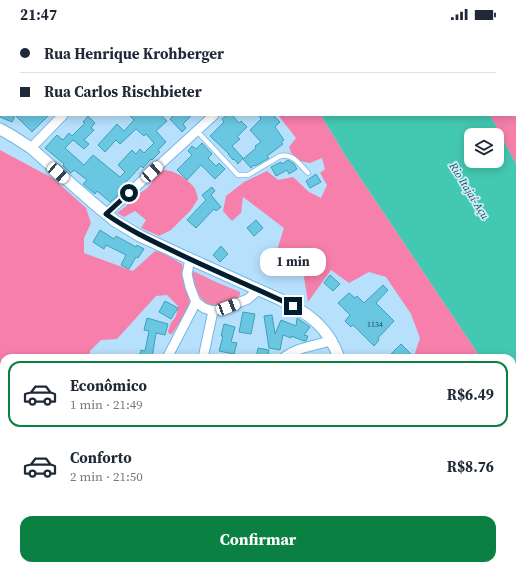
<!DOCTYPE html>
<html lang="pt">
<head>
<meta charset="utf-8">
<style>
  body { margin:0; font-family:"Source Serif 4",serif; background:#f6f6f7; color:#1f2937; height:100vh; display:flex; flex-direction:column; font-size:15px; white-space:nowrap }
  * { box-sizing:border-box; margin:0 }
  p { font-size:13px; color:#747a83 }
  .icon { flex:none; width:22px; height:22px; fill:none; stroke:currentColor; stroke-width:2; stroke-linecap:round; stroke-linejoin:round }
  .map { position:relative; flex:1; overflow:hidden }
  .side { position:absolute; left:0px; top:326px; width:516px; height:216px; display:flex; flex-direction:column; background:#fff; border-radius:12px 12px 0 0; box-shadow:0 2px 10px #0003 }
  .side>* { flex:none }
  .guide { position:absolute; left:0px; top:0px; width:516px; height:88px; box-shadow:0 2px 10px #0003; display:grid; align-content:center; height:88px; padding:0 20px; background:#fff }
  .tools { position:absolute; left:464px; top:100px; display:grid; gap:8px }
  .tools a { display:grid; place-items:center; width:40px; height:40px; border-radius:8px; background:#fff; box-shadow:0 2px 10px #0003; font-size:20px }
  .end { position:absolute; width:18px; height:18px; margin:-9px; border:5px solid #011e30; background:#fff; box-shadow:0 0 0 2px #fff }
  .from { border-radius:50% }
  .bubble { position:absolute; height:28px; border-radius:12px; background:#fff; box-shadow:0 2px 10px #0003; font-size:13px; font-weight:700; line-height:28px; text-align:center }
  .car { position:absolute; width:12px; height:24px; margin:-12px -6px; border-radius:5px; box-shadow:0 0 3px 1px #0007; background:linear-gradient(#fff 24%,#345 0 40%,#fff 0 76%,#345 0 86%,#fff 0) }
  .guide b { display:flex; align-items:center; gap:14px; height:38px; font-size:15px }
  .guide b+b { border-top:1px solid #e0e1e3 }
  .guide i { width:10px; height:10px; background:#1f2937 }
  ul { padding:7px 0 0; list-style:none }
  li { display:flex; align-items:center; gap:12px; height:66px; margin:0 8px 6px; padding:0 12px; border:2px solid transparent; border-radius:12px }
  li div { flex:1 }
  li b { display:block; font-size:15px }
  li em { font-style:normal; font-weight:700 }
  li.selected { border-color:#0b8043 }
  li>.icon { width:36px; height:36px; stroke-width:1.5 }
  .action { display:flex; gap:8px; margin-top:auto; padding:8px 20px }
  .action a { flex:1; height:46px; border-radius:12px; background:#0b8043; color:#fff; font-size:16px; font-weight:700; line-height:46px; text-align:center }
  .status { display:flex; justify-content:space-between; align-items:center; height:28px; padding:0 20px; background:#fff; direction:ltr }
  .status svg { height:11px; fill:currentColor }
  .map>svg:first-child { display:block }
  .green { fill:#f486ad }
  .forest { fill:#f680ab }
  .water { fill:#43c9b1; fill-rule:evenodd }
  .building { fill:#6ac7e2; stroke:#3e9fb8 }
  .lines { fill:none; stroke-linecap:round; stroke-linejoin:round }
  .service-casing { stroke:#72b8e5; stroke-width:6 }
  .minor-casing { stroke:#72b8e5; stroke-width:11 }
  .tertiary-casing { stroke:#72b8e5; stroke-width:13 }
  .service { stroke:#fff; stroke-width:4.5 }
  .minor { stroke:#fff; stroke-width:9 }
  .tertiary { stroke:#fff; stroke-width:11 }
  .route { stroke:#011e30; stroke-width:5 }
  .labels { text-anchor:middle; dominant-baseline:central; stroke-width:3.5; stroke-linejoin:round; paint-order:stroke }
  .number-label { font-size:8px; fill:#1b485c }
  .water-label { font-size:11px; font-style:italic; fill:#115b4f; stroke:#d0ebfe }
</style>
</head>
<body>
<div class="status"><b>21:47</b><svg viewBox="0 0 49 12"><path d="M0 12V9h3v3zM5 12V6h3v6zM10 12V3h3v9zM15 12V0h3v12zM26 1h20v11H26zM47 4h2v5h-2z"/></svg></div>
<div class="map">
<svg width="516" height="542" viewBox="0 0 516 542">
  <rect width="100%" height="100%" fill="#b7e0fc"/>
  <path class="green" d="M193,243L216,254L240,264C240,266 240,268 238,270C233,275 215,280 208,276C197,270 194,257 192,246Z"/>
  <path class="forest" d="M516,80V136L490,87H515V81Z
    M278,87H321L347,130L481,330H412L414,328L420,310L411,286L386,249L369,244L349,255L331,242L308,274L301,231L276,225L284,200L243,169L241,185L232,193L223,183L226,168L244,154L267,143L278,152L293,149L309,164L321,170L327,157L320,145L325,141L322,130L310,135L300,133L291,125L289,119L296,110Z
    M0,122L54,151L86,180L91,195L84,210V225L133,243L155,223L163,225L182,236L190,272L187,283L172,306H169L168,303L171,295L176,288L178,278L167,267L156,268L117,311L101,312L90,323V330H4V430L0,432Z
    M161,142C174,141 186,150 194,159C196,162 197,167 198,171L191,182L171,202L159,208L141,200L146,192L135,183L124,189L117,185L125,179L136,167L145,162L152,155L154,148Z
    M512,373L516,378V542H481L476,538H512Z
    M213,538H459L463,542H214Z"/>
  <path class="water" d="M268,0H441L442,1H269Z
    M321,87H490L516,136V378L512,373V330H481L347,130ZM471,107H497V133H471Z"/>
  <path class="building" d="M0,87H49L32,104L15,87L12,94L0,89Z
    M129,87H161L167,93L156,103L166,114L158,122L160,124L152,132L151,131L143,140L141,138L125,155L126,156L116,169L110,174L97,163L95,166L83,156L87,152L74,142L71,145L63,138L64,136L45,120L57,107L63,112L69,105L72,108L85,95L83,94L88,88L95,95L91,100L94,102L84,112L89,116L84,121L73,112L65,120L84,137L93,127L120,149L125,144L118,137L132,122L136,126L140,121L144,125L154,115L146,106L144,108L136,101L120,116L116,112L105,124L98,117L117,96L124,103L134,92Z
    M174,87H192L183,96L186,100L182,104L170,91Z
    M227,87H232L239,95L241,93L247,99L237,109L240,111L232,118L243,130L238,136L234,131L233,132L228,126H229L210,108L224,94L222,91Z
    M259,87H273L280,94L275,99L284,112L281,114L283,116L267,128L269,130L255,138L254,137L251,140L243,131L256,120L255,118L261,114L250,102L261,91Z
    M202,115L212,126L208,130L216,138L219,135L225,141L215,151L201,137L187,152L177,142L192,127L188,123L192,118L196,121Z
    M288,132L294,136L297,141L289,146L287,142L276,148L271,139L281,134L282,136Z
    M316,146L321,154L310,160L306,153Z
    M212,159L215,163L211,167L221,179L216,183L214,181L196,200L187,192L206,172L202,167Z
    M256,192L263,200L254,208L247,200Z
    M100,202L114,211L116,208L136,219L137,217L144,221L138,230L136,229L129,241L121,237L126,227L106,217L104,221L93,214Z
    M221,218L228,226L220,234L213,227Z
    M330,247L340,256L333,263L324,255Z
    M383,257L388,262L376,275L394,293L378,310L379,312L374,318L353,297L351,299L345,293L350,287L338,275L349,265L355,270L357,268L364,275Z
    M165,273L178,280L171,291L159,284Z
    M243,284L255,286L251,306L239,304Z
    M272,287L275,306L281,292L296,298L297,290L310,299L304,307L308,308L306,313H304L291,308V310L283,307L280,322L269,320L264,288Z
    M147,290L168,296L165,307L156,305L152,330H139L141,322L145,323L149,303L144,302Z
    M224,296L235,299L231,314L237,315L234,326L219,323L223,308H221Z
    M401,316L411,326L408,330H387Z
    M258,320L269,322L268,330H256Z"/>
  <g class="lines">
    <defs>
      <path id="service" d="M197,103L238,147H248L280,128C293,125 299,136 308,145
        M0,530L4,536
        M6,538L9,542
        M159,538L162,542"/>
      <path id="minor" d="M52,0L53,1
        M184,0L185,1
        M151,1L152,0
        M515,2L516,1
        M31,120L63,87
        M106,186L214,87
        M190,231L187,246L190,259L196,274L204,280L213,283L228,279L248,271L258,262
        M167,330L196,274
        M203,330L213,283
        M283,330C299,318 313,319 332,312
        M0,471L4,470
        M123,542L127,538"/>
      <path id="tertiary" d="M0,101L14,109L31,120L92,174L115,193L140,208L190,231L279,271C308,285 328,298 339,330
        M469,538L473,542"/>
    </defs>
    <use href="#service" class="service-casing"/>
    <use href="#minor" class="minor-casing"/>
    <use href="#tertiary" class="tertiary-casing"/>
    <use href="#service" class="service"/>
    <use href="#minor" class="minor"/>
    <use href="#tertiary" class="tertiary"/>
  </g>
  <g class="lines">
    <path class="route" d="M129,165L106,186C127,201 150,212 173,223C212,242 253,259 293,278"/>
  </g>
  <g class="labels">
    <g class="number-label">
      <text x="375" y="296">1134</text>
    </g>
    <g class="water-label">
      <text transform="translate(469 163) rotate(58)">Rio Itajaí-Açu</text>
    </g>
  </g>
</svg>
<div class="tools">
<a><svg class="icon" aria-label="layers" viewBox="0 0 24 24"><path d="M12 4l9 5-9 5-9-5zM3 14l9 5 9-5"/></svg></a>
</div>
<i class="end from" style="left:129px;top:165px"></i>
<i class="end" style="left:293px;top:278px"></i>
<div class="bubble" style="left:260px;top:220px;width:66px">1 min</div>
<i class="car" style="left:152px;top:144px;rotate:48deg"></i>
<i class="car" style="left:58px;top:145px;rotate:132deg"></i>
<i class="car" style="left:228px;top:279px;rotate:69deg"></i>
<div class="guide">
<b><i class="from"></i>Rua Henrique Krohberger</b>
<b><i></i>Rua Carlos Rischbieter</b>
</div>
<section class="side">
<ul>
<li class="selected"><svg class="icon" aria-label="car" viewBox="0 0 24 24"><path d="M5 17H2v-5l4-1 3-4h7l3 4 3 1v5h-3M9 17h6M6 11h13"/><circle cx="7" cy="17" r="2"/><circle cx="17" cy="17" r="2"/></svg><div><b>Econômico</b><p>1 min · 21:49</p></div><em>R$6.49</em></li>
<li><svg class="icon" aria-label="car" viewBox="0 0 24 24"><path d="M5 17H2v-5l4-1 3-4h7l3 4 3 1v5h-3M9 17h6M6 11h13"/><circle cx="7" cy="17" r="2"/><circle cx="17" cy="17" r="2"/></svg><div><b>Conforto</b><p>2 min · 21:50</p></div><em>R$8.76</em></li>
</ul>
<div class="action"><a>Confirmar</a></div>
</section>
</div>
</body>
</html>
